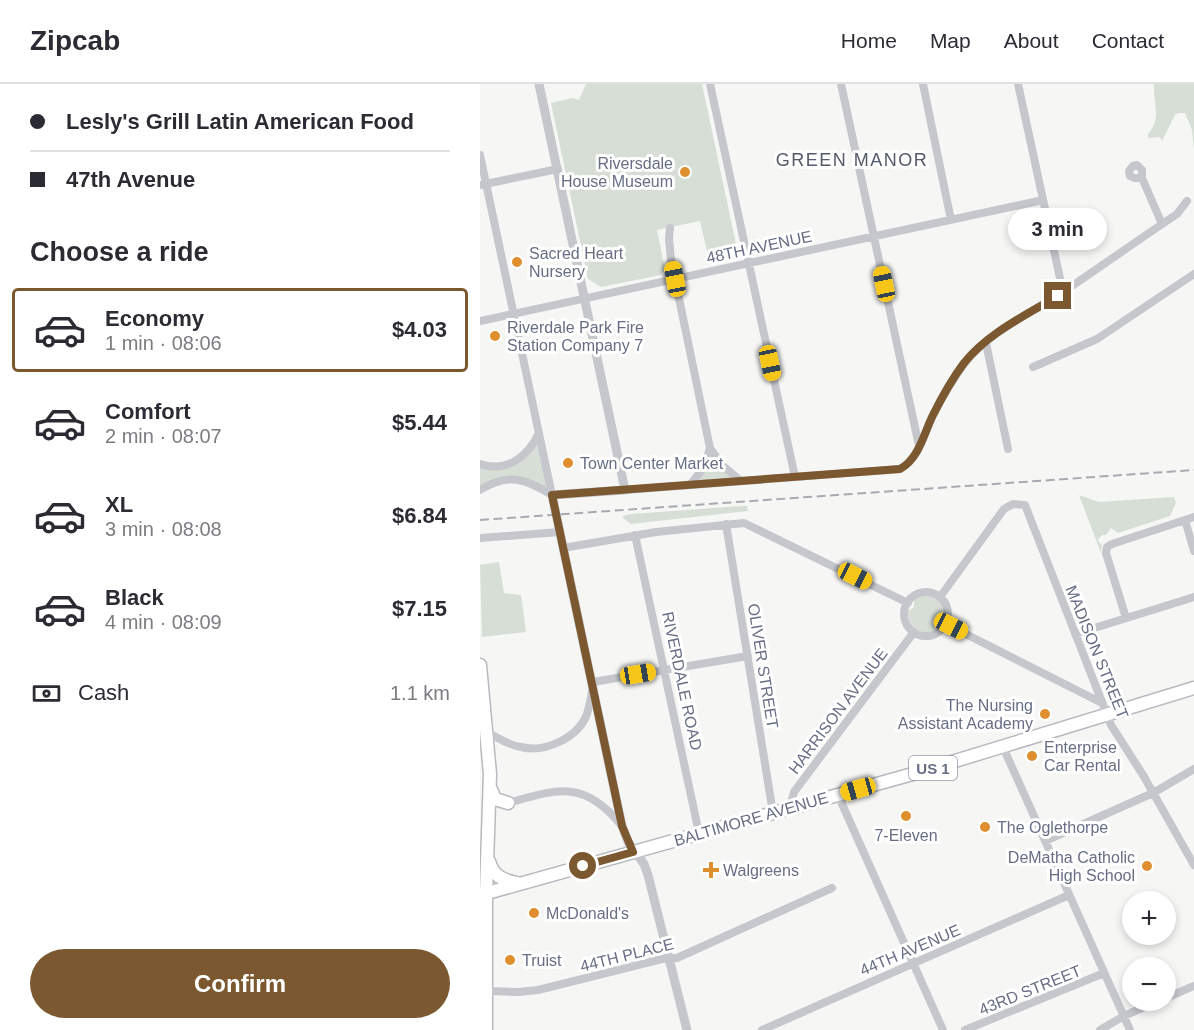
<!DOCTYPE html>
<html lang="en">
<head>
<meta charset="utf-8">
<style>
  body { margin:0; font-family:Helvetica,sans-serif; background:#f2f2f3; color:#2b2b33; height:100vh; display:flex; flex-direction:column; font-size:22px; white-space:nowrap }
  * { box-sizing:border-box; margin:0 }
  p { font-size:20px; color:#7c7c81 }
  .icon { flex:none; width:33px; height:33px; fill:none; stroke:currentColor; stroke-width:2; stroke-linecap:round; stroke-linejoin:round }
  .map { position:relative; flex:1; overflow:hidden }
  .drawer { display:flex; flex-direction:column; background:#fff; width:480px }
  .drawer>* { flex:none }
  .banner { display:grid; align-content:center; height:132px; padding:0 30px; background:#fff }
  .fabs { position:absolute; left:642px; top:807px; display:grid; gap:12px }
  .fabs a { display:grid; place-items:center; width:54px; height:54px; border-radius:50%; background:#fff; box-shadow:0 3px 9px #0003; font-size:30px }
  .end { position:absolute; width:27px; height:27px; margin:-14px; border:8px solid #7c5830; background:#fff; box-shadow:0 0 0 3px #fff }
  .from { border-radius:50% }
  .bubble { position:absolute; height:42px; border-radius:21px; background:#fff; box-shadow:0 3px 9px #0003; font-size:20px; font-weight:700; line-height:42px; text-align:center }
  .car { position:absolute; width:18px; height:36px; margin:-18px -9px; border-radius:8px; box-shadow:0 0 4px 2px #0007; background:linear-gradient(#f5c518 24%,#345 0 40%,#f5c518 0 76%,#345 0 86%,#f5c518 0) }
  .banner b { display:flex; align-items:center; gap:21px; height:57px; font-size:22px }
  .banner b+b { border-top:2px solid #e1e1e2 }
  .banner i { width:15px; height:15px; background:#2b2b33 }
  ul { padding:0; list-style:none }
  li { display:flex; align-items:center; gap:18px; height:84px; margin:0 12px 9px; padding:0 18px; border:3px solid transparent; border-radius:6px }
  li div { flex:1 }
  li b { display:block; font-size:22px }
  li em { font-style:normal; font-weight:700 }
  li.current { border-color:#7c5830 }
  li>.icon { width:54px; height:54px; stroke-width:1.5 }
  h2 { padding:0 30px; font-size:27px; line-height:72px }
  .pay { display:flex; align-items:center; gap:15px; height:66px; padding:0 30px; font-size:22px }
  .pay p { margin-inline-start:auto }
  .cta { display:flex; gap:12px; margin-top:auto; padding:12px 30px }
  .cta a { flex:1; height:69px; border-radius:36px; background:#7c5830; color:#fff; font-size:24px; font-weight:700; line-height:69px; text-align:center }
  header { display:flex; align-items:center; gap:36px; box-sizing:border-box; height:84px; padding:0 30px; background:#fff; border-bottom:2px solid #e1e1e2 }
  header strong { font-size:28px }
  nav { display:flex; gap:33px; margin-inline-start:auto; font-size:21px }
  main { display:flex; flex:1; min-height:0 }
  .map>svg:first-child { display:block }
  .green { fill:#d6ded6 }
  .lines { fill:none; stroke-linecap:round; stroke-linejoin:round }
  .primary-casing { stroke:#b8bac0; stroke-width:15 }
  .minor { stroke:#c5c7cc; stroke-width:8 }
  .tertiary { stroke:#c5c7cc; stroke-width:9 }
  .primary { stroke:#fff; stroke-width:12 }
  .rail { stroke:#a8aab2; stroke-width:2; stroke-dasharray:9 4.5; stroke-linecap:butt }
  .route { stroke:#7c5830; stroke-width:8 }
  .poi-dot { fill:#df8f2d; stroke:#fff; stroke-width:2 }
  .labels { text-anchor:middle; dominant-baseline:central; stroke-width:6; stroke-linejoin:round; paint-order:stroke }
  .shield { fill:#fff; stroke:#959aaa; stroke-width:1.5 }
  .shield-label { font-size:15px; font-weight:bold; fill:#676e85 }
  .poi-label { font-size:16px; fill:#676e85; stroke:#fff; text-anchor:start }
  .street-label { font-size:16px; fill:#676e85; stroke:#fff }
  .neighbourhood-label { font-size:18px; letter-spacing:1.5px; fill:#555a6a; stroke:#fff }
</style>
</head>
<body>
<header>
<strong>Zipcab</strong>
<nav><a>Home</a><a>Map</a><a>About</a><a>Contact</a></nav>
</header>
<main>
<section class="drawer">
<div class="banner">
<b><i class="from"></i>Lesly's Grill Latin American Food</b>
<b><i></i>47th Avenue</b>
</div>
<h2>Choose a ride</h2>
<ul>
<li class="current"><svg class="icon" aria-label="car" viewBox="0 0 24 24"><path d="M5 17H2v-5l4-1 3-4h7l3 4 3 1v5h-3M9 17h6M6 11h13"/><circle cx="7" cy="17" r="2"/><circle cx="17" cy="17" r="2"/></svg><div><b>Economy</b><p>1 min · 08:06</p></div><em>$4.03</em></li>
<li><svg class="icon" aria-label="car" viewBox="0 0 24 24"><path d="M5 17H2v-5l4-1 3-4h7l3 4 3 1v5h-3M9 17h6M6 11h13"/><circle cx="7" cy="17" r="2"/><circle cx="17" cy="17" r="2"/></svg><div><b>Comfort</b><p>2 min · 08:07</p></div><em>$5.44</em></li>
<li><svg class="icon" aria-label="car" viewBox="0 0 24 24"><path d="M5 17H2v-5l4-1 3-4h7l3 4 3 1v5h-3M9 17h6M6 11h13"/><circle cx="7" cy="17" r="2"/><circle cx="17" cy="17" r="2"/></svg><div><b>XL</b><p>3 min · 08:08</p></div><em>$6.84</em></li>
<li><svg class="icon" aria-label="car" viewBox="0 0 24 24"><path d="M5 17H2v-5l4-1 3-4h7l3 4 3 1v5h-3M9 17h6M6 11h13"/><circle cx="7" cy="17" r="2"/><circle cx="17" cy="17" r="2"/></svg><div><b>Black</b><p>4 min · 08:09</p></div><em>$7.15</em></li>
</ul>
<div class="pay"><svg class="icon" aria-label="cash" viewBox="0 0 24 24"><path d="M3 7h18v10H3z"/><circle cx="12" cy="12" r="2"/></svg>Cash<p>1.1 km</p></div>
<div class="cta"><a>Confirm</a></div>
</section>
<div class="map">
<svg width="714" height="946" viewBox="0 0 714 946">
  <rect width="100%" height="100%" fill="#f6f7f5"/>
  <path class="green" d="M106,0H222L259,174L230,180L220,137L177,146L185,185L181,191L121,203L108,195L71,19L92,14L99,16Z
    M674,0H714V66L712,46L705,29H699L695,31L682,57L680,53L668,54V50C682,35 673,18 674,0Z
    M59,349L72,411L31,395L0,405V380L35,378Z
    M230,364L261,397L210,401Z
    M599,411L619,418L694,413L696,419L690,432L638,449L631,444L626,451H622L618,455L619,458L622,461L621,469Z
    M261,422H267L268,427L151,440L143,434V432L151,430Z
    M19,478L24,509L41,511L46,548L2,553L0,481Z
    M446,510L459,514L463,519L466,531L459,537L460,543L447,549C435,547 428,540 428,527L434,523V514Z"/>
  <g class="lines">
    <defs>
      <path id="primary" d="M0,581L10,690L6,809V946
        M10,703L15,715L28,719
        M9,777C13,792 22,796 37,799
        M0,811L429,691L714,604"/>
    </defs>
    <use href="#primary" class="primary-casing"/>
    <path class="minor" d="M230,0L315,393
      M361,0L439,362
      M443,0L471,136
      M538,0L583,208
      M0,71L72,411
      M662,94V86L657,81L653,82L649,87L650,92L654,94H662L682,140
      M0,101L78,85
      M190,144L189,155L191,176L230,364L224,383L210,401
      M0,237L563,116
      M506,259L528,365
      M553,283L617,255L714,190
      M230,364L243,382L261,397
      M0,380C26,389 48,373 59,349
      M0,406C28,388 46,395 72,411
      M145,406L420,385C439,375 444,349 453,331C462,314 472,296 484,280C508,249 547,231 580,210C619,184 658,156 697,130L707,117
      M705,436L714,467
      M246,440L293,729
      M155,451L219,749
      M0,454L80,448
      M83,464L176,448L264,439L428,519
      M424 530a22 22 0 1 1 44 0a22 22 0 1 1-44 0Z
      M460,513L524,425L533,420L545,421L631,641L663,691L714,781
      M646,534L626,469L627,463L632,460L714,433
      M466,540L622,619
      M595,550L714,513
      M7,648C18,654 28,661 41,663C65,669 98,654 107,630C110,620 112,609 113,598L268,572
      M523,663L650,946
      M358,711L463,946
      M28,719C77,705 104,695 141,741
      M310,724L314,708L434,548
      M565,757L673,709L714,685
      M7,907L38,908L58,906L182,875L197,874L352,804
      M686,914L714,902
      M282,946L589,811
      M485,946L624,889
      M620,946L644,932L680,916"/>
    <path class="tertiary" d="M59,0L145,406L72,411L142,742L148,758L164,780L168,791L207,946"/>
    <use href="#primary" class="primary"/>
    <path class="rail" d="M0,436L714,386"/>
  </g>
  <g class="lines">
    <path class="route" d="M103,782L153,768L142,742L72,411L420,385C439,375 444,349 453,331C462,313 472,295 484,279C508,249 546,231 578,212"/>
  </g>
  <g class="poi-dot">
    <circle cx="205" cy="88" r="6"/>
    <circle cx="37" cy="178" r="6"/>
    <circle cx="15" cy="252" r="6"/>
    <circle cx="88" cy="379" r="6"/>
    <circle cx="565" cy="630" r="6"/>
    <circle cx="552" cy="672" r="6"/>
    <circle cx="426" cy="732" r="6"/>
    <circle cx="505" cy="743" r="6"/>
    <circle cx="667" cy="782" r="6"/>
    <path d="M228 777h6v6h6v6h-6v6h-6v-6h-6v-6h6z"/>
    <circle cx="54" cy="829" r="6"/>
    <circle cx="30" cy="876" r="6"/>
  </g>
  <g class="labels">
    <rect class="shield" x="429" y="672" width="48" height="24" rx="4.5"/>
    <g class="shield-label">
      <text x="453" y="684">US 1</text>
    </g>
    <g class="poi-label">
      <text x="193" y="79" text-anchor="end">Riversdale<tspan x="193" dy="18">House Museum</tspan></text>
      <text x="49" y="169">Sacred Heart<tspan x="49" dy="18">Nursery</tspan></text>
      <text x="27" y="243">Riverdale Park Fire<tspan x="27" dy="18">Station Company 7</tspan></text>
      <text x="100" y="379">Town Center Market</text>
      <text x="553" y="621" text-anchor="end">The Nursing<tspan x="553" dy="18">Assistant Academy</tspan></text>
      <text x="564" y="663">Enterprise<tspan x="564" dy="18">Car Rental</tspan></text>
      <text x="517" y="743">The Oglethorpe</text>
      <text x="426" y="751" text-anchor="middle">7-Eleven</text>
      <text x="655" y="773" text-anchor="end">DeMatha Catholic<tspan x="655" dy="18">High School</tspan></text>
      <text x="243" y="786">Walgreens</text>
      <text x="66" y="829">McDonald's</text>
      <text x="42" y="876">Truist</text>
    </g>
    <g class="street-label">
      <text transform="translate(279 163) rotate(-12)">48TH AVENUE</text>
      <text transform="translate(617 568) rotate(68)">MADISON STREET</text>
      <text transform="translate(283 582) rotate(81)">OLIVER STREET</text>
      <text transform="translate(202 597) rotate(78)">RIVERDALE ROAD</text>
      <text transform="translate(358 627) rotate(-53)">HARRISON AVENUE</text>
      <text transform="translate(271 735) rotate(-16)">BALTIMORE AVENUE</text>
      <text transform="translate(430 866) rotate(-23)">44TH AVENUE</text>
      <text transform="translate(147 871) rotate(-14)">44TH PLACE</text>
      <text transform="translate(550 906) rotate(-22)">43RD STREET</text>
    </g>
    <g class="neighbourhood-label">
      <text x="372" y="76">GREEN MANOR</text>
    </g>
  </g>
</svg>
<div class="fabs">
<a>+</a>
<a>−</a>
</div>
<i class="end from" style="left:103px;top:782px"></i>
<i class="end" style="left:578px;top:212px"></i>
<div class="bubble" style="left:528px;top:124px;width:99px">3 min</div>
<i class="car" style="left:195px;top:195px;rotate:349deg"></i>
<i class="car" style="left:404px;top:200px;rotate:348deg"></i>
<i class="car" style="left:290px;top:279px;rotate:168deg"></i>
<i class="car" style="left:375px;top:492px;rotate:117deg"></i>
<i class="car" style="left:471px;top:542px;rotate:117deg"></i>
<i class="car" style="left:158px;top:590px;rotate:81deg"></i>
<i class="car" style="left:378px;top:705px;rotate:254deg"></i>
</div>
</main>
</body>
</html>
